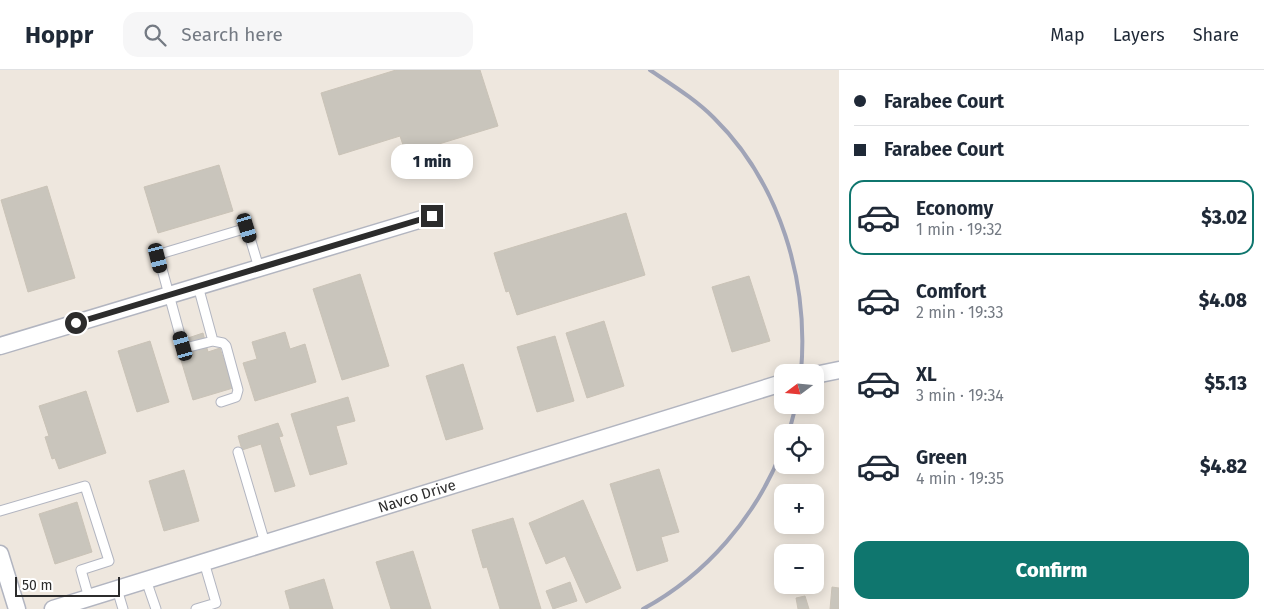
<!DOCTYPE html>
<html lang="en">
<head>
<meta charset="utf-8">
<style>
  body { margin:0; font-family:"Fira Sans",sans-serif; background:#f6f6f7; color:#1f2937; height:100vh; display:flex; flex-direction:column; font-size:19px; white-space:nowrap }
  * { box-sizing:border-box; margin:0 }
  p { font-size:16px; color:#747a83 }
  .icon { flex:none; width:28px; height:28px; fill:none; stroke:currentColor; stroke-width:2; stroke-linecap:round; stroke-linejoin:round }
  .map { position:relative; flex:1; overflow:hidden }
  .sheet { display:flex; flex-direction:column; background:#fff; width:425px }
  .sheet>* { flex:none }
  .hud { display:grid; align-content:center; height:110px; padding:0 15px; background:#fff }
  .needle { width:32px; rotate:254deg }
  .buttons { position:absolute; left:774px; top:294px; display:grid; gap:10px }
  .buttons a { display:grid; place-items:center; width:50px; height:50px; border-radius:10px; background:#fff; box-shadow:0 2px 12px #0003; font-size:25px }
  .scale { position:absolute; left:15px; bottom:12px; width:105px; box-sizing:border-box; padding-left:5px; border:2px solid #2c2c2c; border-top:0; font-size:14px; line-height:18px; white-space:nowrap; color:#2c2c2c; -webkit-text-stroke:4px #fff; paint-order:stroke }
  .end { position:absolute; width:22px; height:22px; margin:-11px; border:6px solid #2c2c2c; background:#fff; box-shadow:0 0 0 2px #fff }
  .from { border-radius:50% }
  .bubble { position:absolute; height:35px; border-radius:15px; background:#fff; box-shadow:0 2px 12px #0003; font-size:16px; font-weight:800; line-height:35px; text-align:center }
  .car { position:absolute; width:15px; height:30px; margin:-15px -8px; border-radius:6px; box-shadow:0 0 4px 1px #0007; background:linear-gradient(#222 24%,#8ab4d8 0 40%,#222 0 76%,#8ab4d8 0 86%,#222 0) }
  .hud b { display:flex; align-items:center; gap:18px; height:48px; font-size:19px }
  .hud b+b { border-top:1px solid #e0e1e3 }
  .hud i { width:12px; height:12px; background:#1f2937 }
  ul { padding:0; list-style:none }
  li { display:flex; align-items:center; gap:15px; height:75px; margin:0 10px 8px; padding:0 5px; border:2px solid transparent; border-radius:15px }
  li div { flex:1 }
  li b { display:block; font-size:19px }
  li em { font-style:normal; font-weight:800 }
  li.selected { border-color:#0f766e }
  li>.icon { width:45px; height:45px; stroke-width:1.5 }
  .action { display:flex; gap:10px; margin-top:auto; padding:10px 15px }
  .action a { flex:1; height:58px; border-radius:15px; background:#0f766e; color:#fff; font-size:20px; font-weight:800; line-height:58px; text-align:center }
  header { display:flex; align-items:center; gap:30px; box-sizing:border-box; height:70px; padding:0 25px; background:#fff; border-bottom:1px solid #e0e1e3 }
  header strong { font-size:24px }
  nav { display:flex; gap:28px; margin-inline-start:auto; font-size:18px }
  .search { width:350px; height:45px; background:#f6f6f7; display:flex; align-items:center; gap:12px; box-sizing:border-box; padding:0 18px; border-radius:15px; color:#747a83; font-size:19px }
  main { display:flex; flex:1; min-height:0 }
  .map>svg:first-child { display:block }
  .building { fill:#c9c5bc; stroke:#cac3b7 }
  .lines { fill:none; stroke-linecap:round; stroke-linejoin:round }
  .lane-casing { stroke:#b2b5c0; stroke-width:11 }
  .street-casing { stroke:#b2b5c0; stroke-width:19 }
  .lane { stroke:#fff; stroke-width:9 }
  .street { stroke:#fff; stroke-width:16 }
  .rail { stroke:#a0a4b7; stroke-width:4 }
  .route { stroke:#2c2c2c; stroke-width:6 }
  .labels { text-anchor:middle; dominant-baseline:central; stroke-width:4; stroke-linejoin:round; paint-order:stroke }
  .street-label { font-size:15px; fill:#2c2c2c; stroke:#fff }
</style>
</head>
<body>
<header>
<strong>Hoppr</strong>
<div class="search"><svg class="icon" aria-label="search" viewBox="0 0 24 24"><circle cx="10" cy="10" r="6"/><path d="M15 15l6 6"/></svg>Search here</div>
<nav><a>Map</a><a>Layers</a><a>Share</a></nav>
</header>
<main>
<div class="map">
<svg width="839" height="539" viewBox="0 0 839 539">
  <rect width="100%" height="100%" fill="#eee7de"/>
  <path class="building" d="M396,0H480L498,56L406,84L400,66L339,85L321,23Z
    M219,95L233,141L158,163L144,117Z
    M47,116L75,208L28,222L1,130Z
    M626,143L645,205L517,245L509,221L506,222L494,183Z
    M360,204L389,296L342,310L313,219Z
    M749,206L770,271L732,282L712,217Z
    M604,251L624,316L587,328L566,263Z
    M285,262L290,279L305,274L316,312L255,331L243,293L257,289L252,272Z
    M203,263L208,282L220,278L233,318L193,330L181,290L193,286L188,268Z
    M555,266L574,331L537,342L517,277Z
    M150,271L169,332L137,342L118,281Z
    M463,294L483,359L446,370L426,306Z
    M86,321L106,383L59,399L55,388L52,389L45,367L49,366L39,336Z
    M348,327L355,351L336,356L347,394L310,405L291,344Z
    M278,353L283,366L279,367L295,416L275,422L261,374L242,380L238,366Z
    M659,399L679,462L661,467L668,491L637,501L610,414Z
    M184,400L199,451L164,461L149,411Z
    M583,430L621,518L586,533L565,486L546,494L529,453Z
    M77,432L92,482L55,494L39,444Z
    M513,448L541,539H500L487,497L483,498L472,460Z
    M413,481L431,539H391L376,492Z
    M324,509L333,539H290L285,521Z
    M570,512L577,531L553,539L546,521Z
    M832,517L839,518V539H830Z
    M805,526L809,539H798L796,528Z"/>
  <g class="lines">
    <defs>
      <path id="lane" d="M198,216L213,271L185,278L183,276L159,188L160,184L247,158L259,198
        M213,271L223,273L226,276L238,320L236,327L221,332
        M238,382L265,473
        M0,441L85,416L109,491L81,500L89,528
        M146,510L156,539
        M117,519L123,539
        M196,539L216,533L204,492"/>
      <g id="street">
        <path d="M0,276L432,146"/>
        <path d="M815,305L839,300"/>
        <path d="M0,484L17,539"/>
        <path id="s1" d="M53,539L782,313"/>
      </g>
    </defs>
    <use href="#lane" class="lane-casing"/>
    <use href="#street" class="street-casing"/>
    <use href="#lane" class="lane"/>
    <use href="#street" class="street"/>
    <path class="rail" d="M650,0C672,15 695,29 714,48C780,113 809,211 801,302
      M789,362L796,335
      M643,539C706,505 756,447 782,380"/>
  </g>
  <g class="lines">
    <path class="route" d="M76,253L432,146"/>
  </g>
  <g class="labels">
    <g class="street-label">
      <text stroke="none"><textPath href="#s1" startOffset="381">Navco Drive</textPath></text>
    </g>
  </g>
</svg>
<div class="buttons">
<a><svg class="needle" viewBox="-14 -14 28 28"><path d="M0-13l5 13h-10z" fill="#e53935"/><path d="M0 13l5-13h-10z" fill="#747a83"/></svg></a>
<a><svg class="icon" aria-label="locate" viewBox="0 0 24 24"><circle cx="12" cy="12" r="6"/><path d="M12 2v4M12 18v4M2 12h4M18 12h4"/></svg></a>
<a>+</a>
<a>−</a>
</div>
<div class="scale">50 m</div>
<i class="end from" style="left:76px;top:253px"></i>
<i class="end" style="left:432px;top:146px"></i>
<div class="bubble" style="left:391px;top:74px;width:82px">1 min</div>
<i class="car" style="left:247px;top:158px;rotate:163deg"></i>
<i class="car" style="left:158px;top:188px;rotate:166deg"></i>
<i class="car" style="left:183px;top:276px;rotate:344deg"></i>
</div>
<section class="sheet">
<div class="hud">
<b><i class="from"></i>Farabee Court</b>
<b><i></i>Farabee Court</b>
</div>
<ul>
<li class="selected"><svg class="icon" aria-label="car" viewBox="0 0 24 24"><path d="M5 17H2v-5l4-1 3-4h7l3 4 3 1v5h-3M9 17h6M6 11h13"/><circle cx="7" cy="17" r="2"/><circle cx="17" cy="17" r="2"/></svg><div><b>Economy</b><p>1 min · 19:32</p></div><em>$3.02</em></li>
<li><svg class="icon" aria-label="car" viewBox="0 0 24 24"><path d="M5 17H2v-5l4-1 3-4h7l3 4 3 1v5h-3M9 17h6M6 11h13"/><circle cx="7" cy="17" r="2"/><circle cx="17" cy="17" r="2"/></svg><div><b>Comfort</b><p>2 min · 19:33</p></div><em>$4.08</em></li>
<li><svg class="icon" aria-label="car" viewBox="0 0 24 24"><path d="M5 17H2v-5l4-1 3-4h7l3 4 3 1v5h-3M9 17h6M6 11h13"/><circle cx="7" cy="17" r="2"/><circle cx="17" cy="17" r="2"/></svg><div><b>XL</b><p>3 min · 19:34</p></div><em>$5.13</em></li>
<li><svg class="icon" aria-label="car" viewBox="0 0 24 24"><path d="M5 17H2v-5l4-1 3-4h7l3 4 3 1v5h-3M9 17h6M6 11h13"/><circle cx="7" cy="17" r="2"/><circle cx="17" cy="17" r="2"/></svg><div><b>Green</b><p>4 min · 19:35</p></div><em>$4.82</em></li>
</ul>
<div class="action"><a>Confirm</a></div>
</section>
</main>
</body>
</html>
